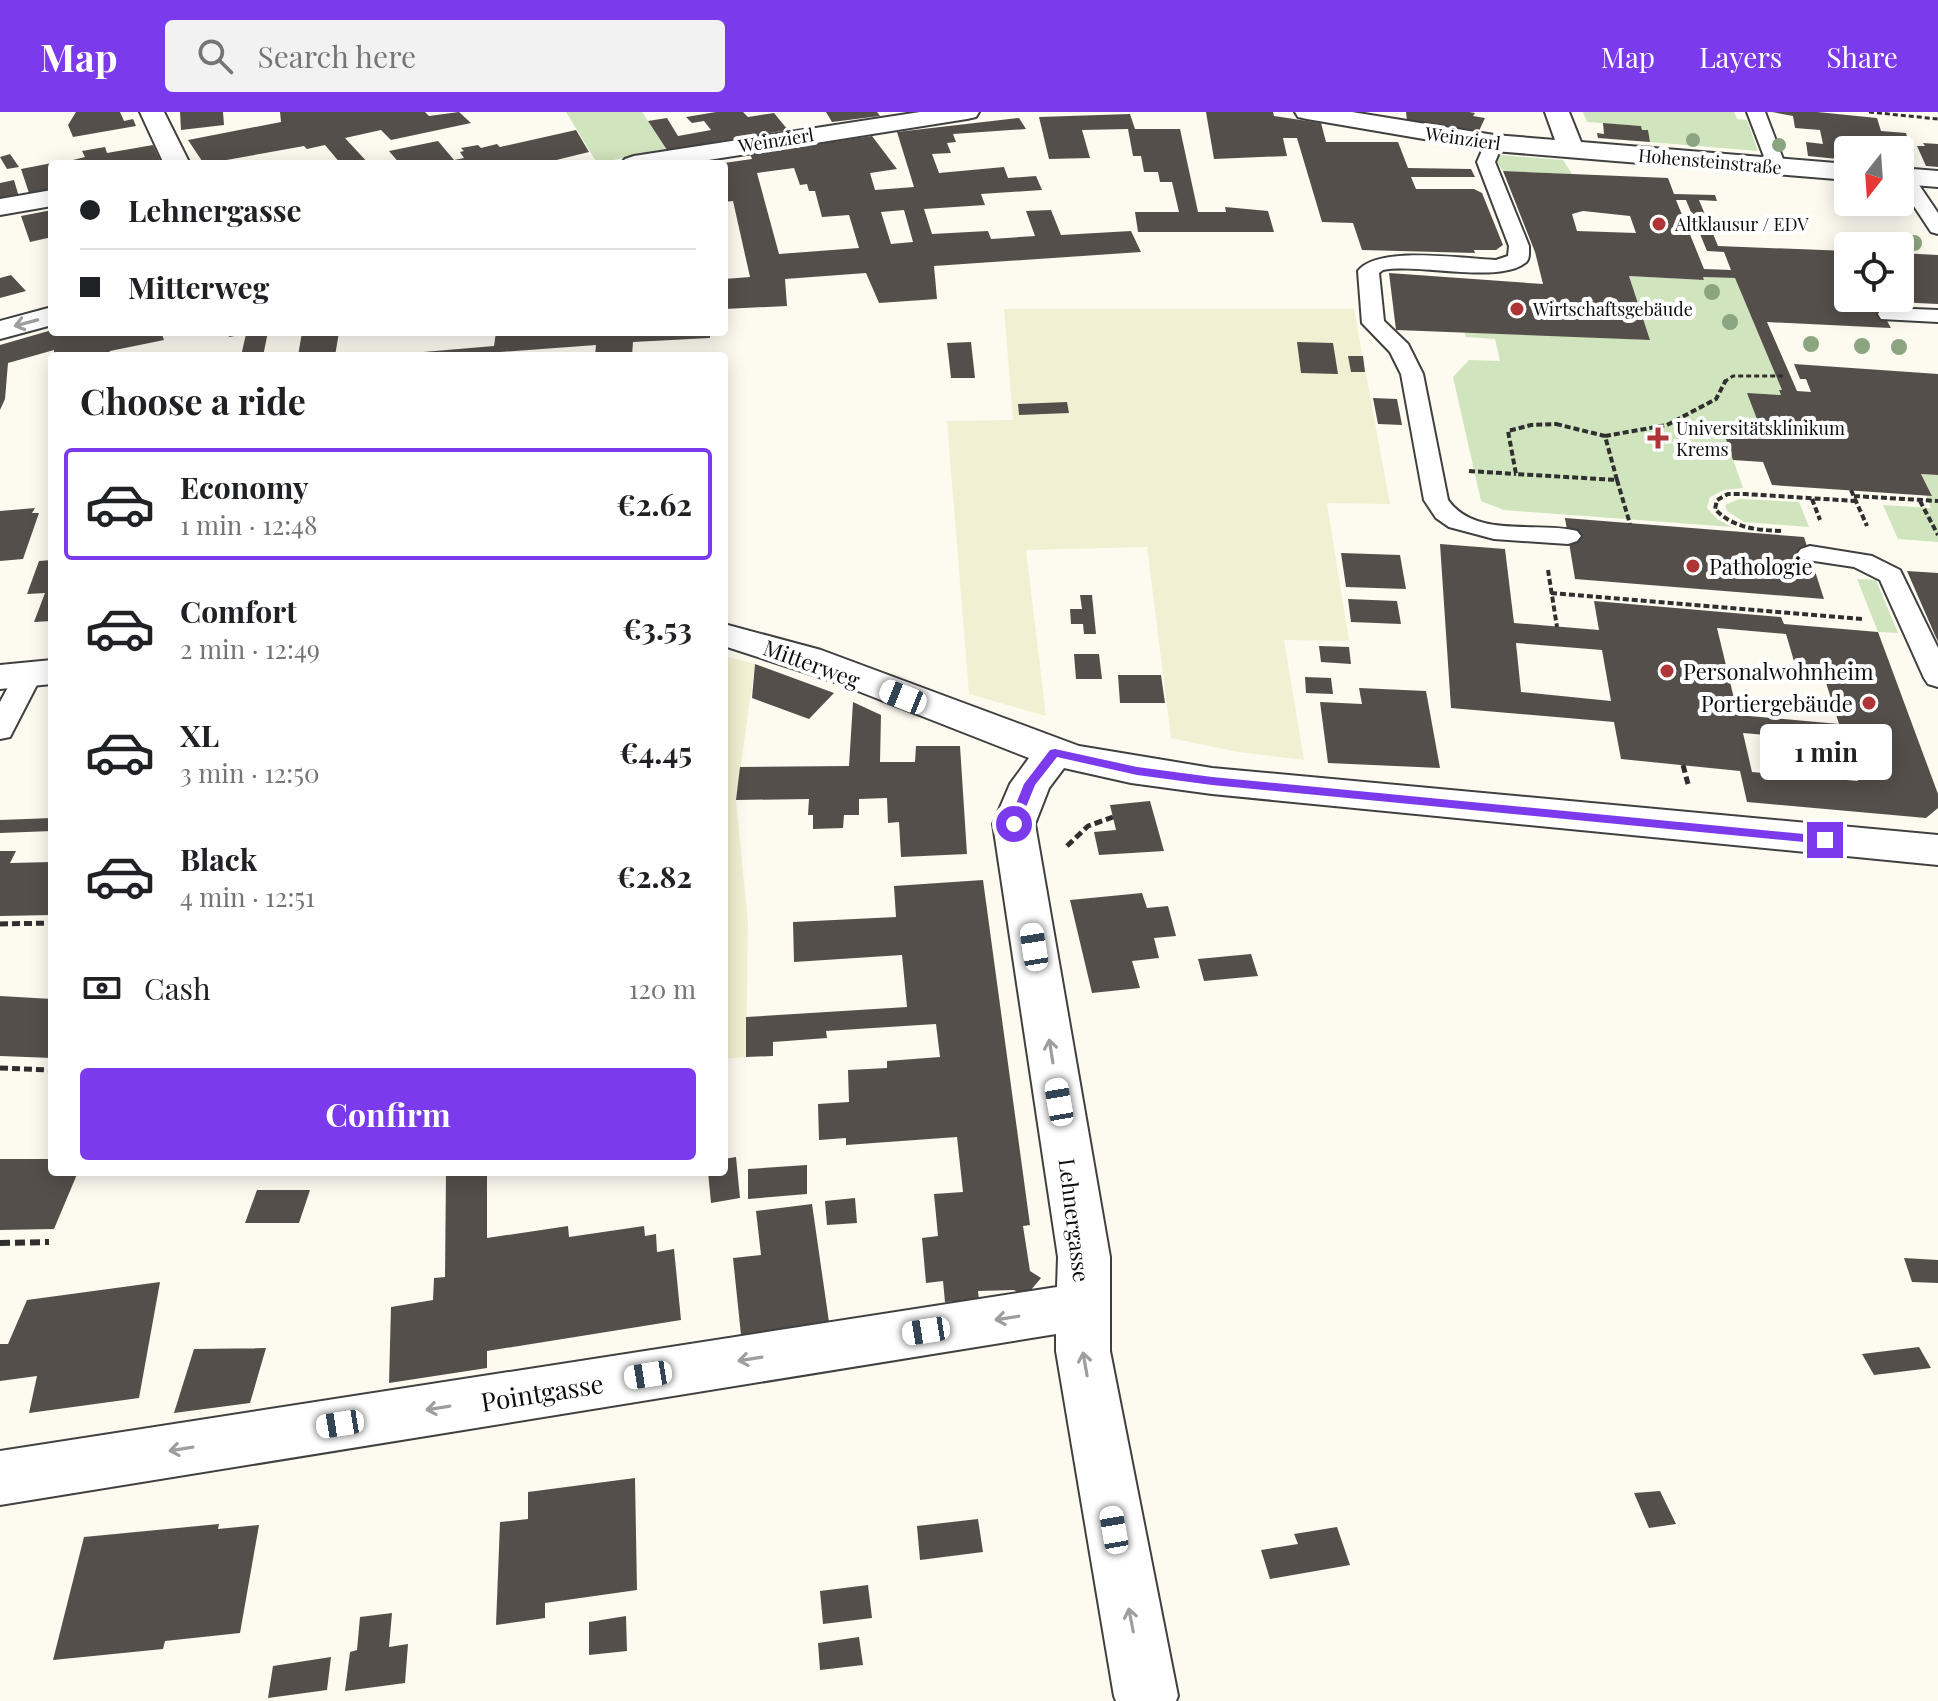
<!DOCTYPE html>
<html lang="en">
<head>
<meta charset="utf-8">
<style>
  body { margin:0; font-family:"Playfair Display",serif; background:#f2f2f2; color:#202124; height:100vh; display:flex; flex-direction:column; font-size:30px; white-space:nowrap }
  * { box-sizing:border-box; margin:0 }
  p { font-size:26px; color:#757577 }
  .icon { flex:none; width:44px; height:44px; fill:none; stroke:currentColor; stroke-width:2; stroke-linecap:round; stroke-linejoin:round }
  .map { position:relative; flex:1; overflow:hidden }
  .drawer { position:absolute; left:48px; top:240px; width:680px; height:824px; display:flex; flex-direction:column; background:#fff; border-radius:8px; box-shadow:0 4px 20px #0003 }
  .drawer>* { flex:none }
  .top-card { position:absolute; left:48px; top:48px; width:680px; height:176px; border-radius:8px; box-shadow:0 4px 20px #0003; display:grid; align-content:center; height:176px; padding:0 32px; background:#fff }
  .needle { width:52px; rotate:197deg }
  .buttons { position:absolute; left:1834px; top:24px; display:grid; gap:16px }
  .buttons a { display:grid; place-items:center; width:80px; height:80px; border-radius:8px; background:#fff; box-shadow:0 4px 20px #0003; font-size:40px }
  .end { position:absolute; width:36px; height:36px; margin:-18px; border:10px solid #7c3aed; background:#fff; box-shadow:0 0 0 4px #fff }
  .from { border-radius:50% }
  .bubble { position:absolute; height:56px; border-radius:8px; background:#fff; box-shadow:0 4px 20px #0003; font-size:26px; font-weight:700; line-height:56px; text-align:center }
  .car { position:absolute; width:24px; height:48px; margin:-24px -12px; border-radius:10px; box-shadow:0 0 6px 2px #0007; background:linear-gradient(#fff 24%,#345 0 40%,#fff 0 76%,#345 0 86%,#fff 0) }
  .top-card b { display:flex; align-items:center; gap:28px; height:76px; font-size:30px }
  .top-card b+b { border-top:2px solid #e0e0e0 }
  .top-card i { width:20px; height:20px; background:#202124 }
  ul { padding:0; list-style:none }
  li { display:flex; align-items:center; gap:24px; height:112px; margin:0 16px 12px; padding:0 16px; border:4px solid transparent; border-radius:8px }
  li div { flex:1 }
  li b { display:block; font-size:30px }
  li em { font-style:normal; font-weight:700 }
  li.selected { border-color:#7c3aed }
  li>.icon { width:72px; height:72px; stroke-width:1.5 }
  h2 { padding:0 32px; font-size:36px; line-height:96px }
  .pay { display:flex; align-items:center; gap:20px; height:88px; padding:0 32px; font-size:30px }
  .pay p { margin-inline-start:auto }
  .button { display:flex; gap:16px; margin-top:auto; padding:16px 32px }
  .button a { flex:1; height:92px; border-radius:8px; background:#7c3aed; color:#fff; font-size:32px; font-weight:700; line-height:92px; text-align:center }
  header { display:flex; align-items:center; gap:48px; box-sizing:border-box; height:112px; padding:0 40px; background:#7c3aed; color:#fff }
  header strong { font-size:38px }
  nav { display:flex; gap:44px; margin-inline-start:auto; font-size:28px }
  .search { width:560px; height:72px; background:#f2f2f2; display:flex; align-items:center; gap:20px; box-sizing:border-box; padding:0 28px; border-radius:8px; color:#757577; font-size:30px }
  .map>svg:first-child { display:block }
  .farmland { fill:#f1f0d2 }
  .green { fill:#d0e4bd }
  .building { fill:#554f4b; fill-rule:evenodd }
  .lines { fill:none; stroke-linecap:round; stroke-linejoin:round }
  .lane-casing { stroke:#404040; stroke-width:4 }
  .street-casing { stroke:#404040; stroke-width:4 }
  .path-far3 { stroke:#2f2f2f; stroke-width:3; stroke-dasharray:5 3; stroke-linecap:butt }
  .path-far2 { stroke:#2f2f2f; stroke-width:4; stroke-dasharray:6 3; stroke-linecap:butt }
  .path-far1 { stroke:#2f2f2f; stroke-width:5; stroke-dasharray:8 4; stroke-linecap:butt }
  .path { stroke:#2f2f2f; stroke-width:6; stroke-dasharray:10 5; stroke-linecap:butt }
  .lane { fill:#fff; fill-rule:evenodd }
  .street { fill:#fff; fill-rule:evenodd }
  .tree { fill:#8ba580 }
  .oneway { stroke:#9e9e9e }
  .route { fill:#7c3aed }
  .poi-dot { fill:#af3435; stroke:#fff; stroke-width:3 }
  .labels { text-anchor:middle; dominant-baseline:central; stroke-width:8; stroke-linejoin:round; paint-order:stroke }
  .far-street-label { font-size:18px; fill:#0d0d0d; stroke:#fff }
  .far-poi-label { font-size:18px; fill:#0d0d0d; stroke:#fff; text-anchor:start }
  .poi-label { font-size:22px; fill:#0d0d0d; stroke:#fff; text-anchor:start }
  .street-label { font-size:22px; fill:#0d0d0d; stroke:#fff }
  .near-street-label { font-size:26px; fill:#0d0d0d; stroke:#fff }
</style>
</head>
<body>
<header>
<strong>Map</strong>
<div class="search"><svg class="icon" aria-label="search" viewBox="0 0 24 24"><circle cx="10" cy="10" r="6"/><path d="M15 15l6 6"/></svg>Search here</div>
<nav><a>Map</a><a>Layers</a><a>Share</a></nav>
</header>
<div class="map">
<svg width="1938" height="1589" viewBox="0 0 1938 1589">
  <rect width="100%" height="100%" fill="#fdfbf0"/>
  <path class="farmland" d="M1004,197H1354L1390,392L1327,391L1349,529L1284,528L1304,648L1238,640L1171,626L1147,435L1026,438L1046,604L969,582L947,309L1013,308Z
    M724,544L755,552L736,688L748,811L746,945L724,947Z"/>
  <path class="green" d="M566,0H642L667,38L597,51Z
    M1583,0H1734L1737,7L1747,8L1758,39L1650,30L1648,19L1642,18L1641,14L1587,10Z
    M1500,43L1563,48L1572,62L1503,59L1496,49Z
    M1629,164L1704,168L1703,165L1735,166L1782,278L1779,279L1781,283L1748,282L1760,315L1721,313L1743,376L1724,378L1710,385L1707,396L1717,407L1732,415L1504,398L1481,389L1453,265L1469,248L1500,249L1495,227L1466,225L1464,219L1650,228Z
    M1921,362L1938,363V430L1898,427L1883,393L1931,396L1926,383H1932Z
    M1739,387L1799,390L1809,415L1744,410L1727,399L1725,393Z
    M1857,467L1876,468L1898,521L1878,520Z"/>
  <path class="building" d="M76,0H120L124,9L133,7L136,14L73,25L68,13Z
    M180,0H223L224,13L181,18Z
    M280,0H425L429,4L459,0L471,11L391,28L381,18L345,26L369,52H341L325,33L307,37L304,34L204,52L188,28L281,10Z
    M716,0H743L748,5L774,1L788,18L667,38L648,9L667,6L678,24L711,18L704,9L692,11L686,5Z
    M826,0H877L880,4L832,10Z
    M1206,0H1273L1274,4L1321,11L1326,30H1398L1408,56L1471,57L1475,65H1411L1416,77H1474L1482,81L1503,133L1496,138H1474L1475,141L1362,138L1353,111L1322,110L1297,26H1283L1287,44L1214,47Z
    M1406,0H1469L1475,1L1473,4L1485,6L1479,19L1407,9Z
    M1772,0H1817L1877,6L1881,19L1906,21L1908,28L1878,25L1879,30L1887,31L1889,38H1848V48L1808,44L1806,30L1823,32L1820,18L1795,16L1793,4Z
    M1130,2L1135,17H1180L1198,100H1226L1225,95L1268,99L1274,120H1138L1135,100H1179L1172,70H1160L1158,60H1144L1141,44H1133L1128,17L1082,18L1090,46L1049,47L1039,5Z
    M1019,6L1026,17L953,22L956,30L947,31L951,41L932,42L939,61L1004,55L1008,66L1036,64L1042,78L981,82L985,93L924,97L932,122L988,119L991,127L1035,124L1026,99L1051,98L1061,123L1131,119L1141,140L934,154L937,187L879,191L866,161L785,167L787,194L724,197V167L750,165L733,89L724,90V51L752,47L750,42L872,24L897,57L870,61L875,78L914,75L897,20ZM794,56L800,73L807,72L809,79H815L822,105L849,103L859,136L779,142L757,61ZM904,98L913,130L891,132L881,100Z
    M1603,11L1641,14L1642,18H1648L1650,30L1598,26L1597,21L1604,22Z
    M576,18L589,40L540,52H400L389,39L438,29L454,48L464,46L460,40L464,39L461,36L478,33L481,36L497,32L500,35Z
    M1923,31L1938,32V55L1926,54L1917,34H1925Z
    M153,33L162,52H57L85,45L82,39L105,35L107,41Z
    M10,42L19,55L7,57L0,45Z
    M52,51V80L30,84L21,57Z
    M1503,59L1668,66L1674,82L1715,83L1717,89L1699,88L1718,134L1848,139V186H1900V141L1938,143V192L1876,189L1891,216L1767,210L1797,279L1811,280L1806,267H1800L1794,252L1938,262V363L1921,362L1932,384L1772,373L1763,350L1733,348L1721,312L1760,315L1747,281L1781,283L1779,278H1782L1735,166L1703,165L1704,168L1629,164L1650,228L1396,218L1389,161L1543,172L1535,140ZM1676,88H1686L1707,139L1724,140L1731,158L1704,157ZM1583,99L1630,104L1636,121L1577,119L1572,102Z
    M14,68L19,85L0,89V71Z
    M52,98V125L30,130L21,104Z
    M11,163L26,179L0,186V166Z
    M52,218L161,220L164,228L110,239L108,244H54V238L8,251L5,287L0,298V233Z
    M228,220H268L263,244H241L246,222L229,225Z
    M302,220H339L335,244H298Z
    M496,220H710V226L633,230L632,244H595L596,233L446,244H376L494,234Z
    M971,230L975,266H951L947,231Z
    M1297,230L1333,231L1338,262L1301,261Z
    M1348,244H1363L1365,260H1351Z
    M1373,286L1397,287L1402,313L1378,312Z
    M1067,290L1069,301L1019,303L1018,292Z
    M35,396L32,401H39L23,447L0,449V399Z
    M1565,406L1804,425L1824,487L1575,467Z
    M1440,432L1505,437L1514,511L1599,518L1594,489L1781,505L1784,512L1878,520L1938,682V696L1926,706L1747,690L1740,659L1621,647L1614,610L1451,596ZM1717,516L1786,522L1796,556L1822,558L1839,612L1738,603ZM1516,531L1602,538L1611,589L1521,580ZM1743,621L1845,630L1858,669L1752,660Z
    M1341,441L1400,443L1406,477L1346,475Z
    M52,448V509L34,510L45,481L27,482L39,449Z
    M1907,459L1938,461V530Z
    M1080,483H1092L1096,522H1084L1083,512H1071L1070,497H1082Z
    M1348,487L1397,489L1401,512L1351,510Z
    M1319,534L1349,535L1351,552L1321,550Z
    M1074,542H1099L1102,567H1076Z
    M755,552L834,581L809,607L752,586Z
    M1118,563H1161L1165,591H1120Z
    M1305,565L1331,566L1333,582L1306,581Z
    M1359,576L1426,579L1440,656L1328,651L1320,590L1362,592Z
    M853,590L881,603L880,650H915L916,634H960L967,742L901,745L899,710L888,711L887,686L859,687V703H844L843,716L813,717V703H808L809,687L736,688L740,655L849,654Z
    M1150,689L1164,739L1099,743L1094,720L1116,718L1110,693Z
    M52,706V719L0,721V708Z
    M0,739H16L10,751L52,750V803L0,804Z
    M983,768L1030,1113L1023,1114L1030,1159L1041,1166L1025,1185L1014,1178L978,1179L979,1188L945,1190L943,1169L926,1171L922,1126L938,1124L934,1082L963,1080L957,1025L846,1033V1026L819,1028L818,992L849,990L848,958L887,956V949L940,945L936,912L826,919L827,926L773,930V944L746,945V905L907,895L902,843L794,850L793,810L896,805L894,774Z
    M1142,781L1147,796L1168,794L1176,824L1154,826L1159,846L1132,849L1140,876L1092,881L1070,788Z
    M1251,842L1258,864L1204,869L1198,847Z
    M0,884L52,887V946L0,944Z
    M736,1045L740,1086L711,1091L708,1060H724V1047Z
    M0,1047H52V1060H78L54,1117L0,1118Z
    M807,1053V1082L748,1087V1057Z
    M446,1060H487V1126L568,1114L569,1125L644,1114L645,1124L656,1122L657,1140L674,1137L681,1208L487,1239V1256L389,1271L391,1195L433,1188L434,1166L445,1165Z
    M257,1078H310L299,1111H245Z
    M855,1086L857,1111L827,1113L825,1089Z
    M812,1092L829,1210L741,1223L733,1146L761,1143L756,1099Z
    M1904,1146L1938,1148V1171L1912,1170Z
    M160,1170L139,1286L29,1301L37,1264L0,1269V1232H8L27,1188Z
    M1919,1235L1931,1256L1874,1263L1862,1242Z
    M266,1236L250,1291L174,1301L194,1237Z
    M635,1366L637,1478L545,1491V1506L496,1513L500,1410L528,1407V1380Z
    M1660,1379L1676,1412L1649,1416L1634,1381Z
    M978,1407L983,1440L920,1448L917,1414Z
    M219,1412L218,1417L259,1413L240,1521L165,1529L163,1537L53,1548L84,1425Z
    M1337,1415L1350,1453L1270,1467L1261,1438L1298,1432L1294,1422Z
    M868,1473L872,1506L823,1512L820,1479Z
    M392,1501L389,1535L408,1532L405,1571L345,1579L350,1540L357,1538L360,1505Z
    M626,1504L627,1539L589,1543V1510Z
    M859,1525L863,1553L820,1558L818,1531Z
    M331,1545L327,1578L268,1586L273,1554Z"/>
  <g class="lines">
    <defs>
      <path id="lane" d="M1747,0H1765L1786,55L1784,59L1777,61L1768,55Z
        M1494,25L1503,31L1495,50L1529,134C1529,140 1530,148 1525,151C1498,172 1418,151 1383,158L1379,161L1384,209L1408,232L1423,262L1448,388C1476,427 1537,409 1577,419L1581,424L1577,429L1568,432L1494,427L1449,415L1436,406L1424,388L1401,262L1390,240L1362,211L1358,159C1378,133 1464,147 1496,148L1508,144L1509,134L1477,50L1487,27Z
        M1904,59L1911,61L1938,101V122L1931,120L1900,73V60Z
        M1889,196L1938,198V210L1881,207L1878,202L1881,197Z
        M1810,434L1872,444L1900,458L1938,536V575L1928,572L1924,566L1880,468L1854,455L1801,447L1797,442L1801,437Z
        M28,554L38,557L42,563L10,625L0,627V590L18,557Z"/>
      <path id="street" d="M140,0H164L190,52H164Z
        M920,0H979L976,5L967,7L683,52H621L625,47L634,44Z
        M1295,0H1352L1494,23L1555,28L1545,0H1569L1581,30L1848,52V68L1494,39L1307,7L1298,5Z
        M1900,56L1938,59V75L1900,72Z
        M52,78V94L0,103V87Z
        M52,195V213L0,227V209Z
        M724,512L821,538L1079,634L1212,656L1938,723V753L1212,682L1131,671L1064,656L1049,676L1035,712L1110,1145V1239L1178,1584L1176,1589H1116L1114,1584L1056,1239V1222L0,1393V1339L1057,1175L1058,1145L993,712L1010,672L1029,646L835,570L724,534Z
        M52,548V572L0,577V553Z"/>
    </defs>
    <use href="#lane" class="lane-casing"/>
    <use href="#street" class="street-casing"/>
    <path class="path-far3" d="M1869,0L1938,7
      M1724,270L1733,264H1783"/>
    <path class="path-far2" d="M1556,312L1605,324L1617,368L1516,362L1508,319L1531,313Z
      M1605,324L1667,313L1716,287L1726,268
      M1469,359L1516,362
      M1617,368L1630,412
      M1851,378L1867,414
      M1854,384L1938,389
      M1812,387L1820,408
      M1920,389L1938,423
      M1781,419C1756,418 1733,416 1715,397L1717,388L1728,382H1745L1856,389
      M1548,458L1557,515
      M1551,481L1862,507"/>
    <path class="path-far1" d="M1683,653L1688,672
      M1067,734L1088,714L1113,705
      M0,812L52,811
      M0,956L52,958"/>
    <path class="path" d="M0,1131L49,1130"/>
    <use href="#lane" class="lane"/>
    <use href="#street" class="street"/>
  </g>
  <g class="tree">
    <circle cx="1693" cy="28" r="7"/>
    <circle cx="1779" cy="33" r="7"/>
    <circle cx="1914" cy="131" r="8"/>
    <circle cx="1712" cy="180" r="8"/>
    <circle cx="1730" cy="210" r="8"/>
    <circle cx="1811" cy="232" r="8"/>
    <circle cx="1862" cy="234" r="8"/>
    <circle cx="1899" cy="235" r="8"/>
  </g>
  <defs><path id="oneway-shaft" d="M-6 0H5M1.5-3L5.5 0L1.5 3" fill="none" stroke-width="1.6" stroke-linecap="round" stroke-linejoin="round" transform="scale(2)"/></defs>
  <g class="oneway">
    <use href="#oneway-shaft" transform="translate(26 211) rotate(165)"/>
    <use href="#oneway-shaft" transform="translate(1051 939) rotate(-99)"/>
    <use href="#oneway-shaft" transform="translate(1007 1206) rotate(171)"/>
    <use href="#oneway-shaft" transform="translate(750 1247) rotate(171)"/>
    <use href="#oneway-shaft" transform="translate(1085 1252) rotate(-100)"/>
    <use href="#oneway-shaft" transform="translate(438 1296) rotate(171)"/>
    <use href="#oneway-shaft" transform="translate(181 1337) rotate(171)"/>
    <use href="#oneway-shaft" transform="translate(1131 1508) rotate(-101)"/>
  </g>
  <path class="route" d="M1055,637L1137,655L1212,665L1825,724L1831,728L1825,732L1212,673L1137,663L1057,645L1035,673L1018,715H1009L1008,712L1024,672L1050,638Z"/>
  <g class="poi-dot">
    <circle cx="1659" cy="112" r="8"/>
    <circle cx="1517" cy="197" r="8"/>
    <path d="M1654 314h8v8h8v8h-8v8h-8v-8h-8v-8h8z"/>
    <circle cx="1693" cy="454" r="8"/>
    <circle cx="1667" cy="559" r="8"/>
    <circle cx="1869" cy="591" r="8"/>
  </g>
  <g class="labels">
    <g class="far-street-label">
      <text transform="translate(1463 26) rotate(8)">Weinzierl</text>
      <text transform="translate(776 28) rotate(-9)">Weinzierl</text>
      <text transform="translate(1710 49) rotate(5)">Hohensteinstraße</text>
    </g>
    <g class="far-poi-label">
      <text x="1675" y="112">Altklausur / EDV</text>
      <text x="1533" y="197">Wirtschaftsgebäude</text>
      <text x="1676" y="316">Universitätsklinikum<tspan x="1676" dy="21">Krems</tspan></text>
    </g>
    <g class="poi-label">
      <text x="1709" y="454">Pathologie</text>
      <text x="1683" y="559">Personalwohnheim</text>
      <text x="1853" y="591" text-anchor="end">Portiergebäude</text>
    </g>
    <g class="street-label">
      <text transform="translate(812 551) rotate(20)">Mitterweg</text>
      <text transform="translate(1075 1108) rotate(83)">Lehnergasse</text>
    </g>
    <g class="near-street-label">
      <text transform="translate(542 1280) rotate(-9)">Pointgasse</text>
    </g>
  </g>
</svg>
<div class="buttons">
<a><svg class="needle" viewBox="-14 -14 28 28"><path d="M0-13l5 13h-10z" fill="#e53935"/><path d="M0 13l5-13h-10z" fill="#757577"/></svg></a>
<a><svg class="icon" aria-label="locate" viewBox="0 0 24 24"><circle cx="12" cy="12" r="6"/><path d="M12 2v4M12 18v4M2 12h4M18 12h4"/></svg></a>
</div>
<i class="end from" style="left:1014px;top:712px"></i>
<i class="end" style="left:1825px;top:728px"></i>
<div class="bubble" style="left:1760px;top:612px;width:132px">1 min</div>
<i class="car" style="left:903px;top:585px;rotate:292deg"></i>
<i class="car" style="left:1034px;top:835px;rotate:351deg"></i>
<i class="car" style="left:1059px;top:990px;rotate:350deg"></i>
<i class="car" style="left:926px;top:1219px;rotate:261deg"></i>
<i class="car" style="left:648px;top:1263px;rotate:261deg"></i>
<i class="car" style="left:340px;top:1312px;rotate:261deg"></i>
<i class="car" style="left:1114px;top:1418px;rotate:350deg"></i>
<div class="top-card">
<b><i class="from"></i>Lehnergasse</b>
<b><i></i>Mitterweg</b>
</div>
<section class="drawer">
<h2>Choose a ride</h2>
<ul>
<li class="selected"><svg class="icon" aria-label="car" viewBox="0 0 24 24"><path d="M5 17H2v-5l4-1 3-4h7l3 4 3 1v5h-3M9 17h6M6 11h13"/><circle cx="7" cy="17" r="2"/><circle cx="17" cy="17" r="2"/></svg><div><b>Economy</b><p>1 min · 12:48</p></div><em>€2.62</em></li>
<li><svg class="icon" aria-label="car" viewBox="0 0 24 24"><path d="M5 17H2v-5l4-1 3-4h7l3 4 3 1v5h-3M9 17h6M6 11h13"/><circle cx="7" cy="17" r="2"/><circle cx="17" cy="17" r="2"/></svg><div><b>Comfort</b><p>2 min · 12:49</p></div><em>€3.53</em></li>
<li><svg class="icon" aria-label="car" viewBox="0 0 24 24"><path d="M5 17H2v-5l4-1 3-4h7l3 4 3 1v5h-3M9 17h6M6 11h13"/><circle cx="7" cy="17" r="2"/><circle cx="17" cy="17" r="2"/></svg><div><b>XL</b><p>3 min · 12:50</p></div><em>€4.45</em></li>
<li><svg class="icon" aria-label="car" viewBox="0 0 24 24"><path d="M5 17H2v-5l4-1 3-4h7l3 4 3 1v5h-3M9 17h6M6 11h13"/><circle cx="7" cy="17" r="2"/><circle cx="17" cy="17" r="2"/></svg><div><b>Black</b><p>4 min · 12:51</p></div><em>€2.82</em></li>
</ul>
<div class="pay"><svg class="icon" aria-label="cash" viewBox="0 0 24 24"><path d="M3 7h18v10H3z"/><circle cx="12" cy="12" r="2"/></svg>Cash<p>120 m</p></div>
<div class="button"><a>Confirm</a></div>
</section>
</div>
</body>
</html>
